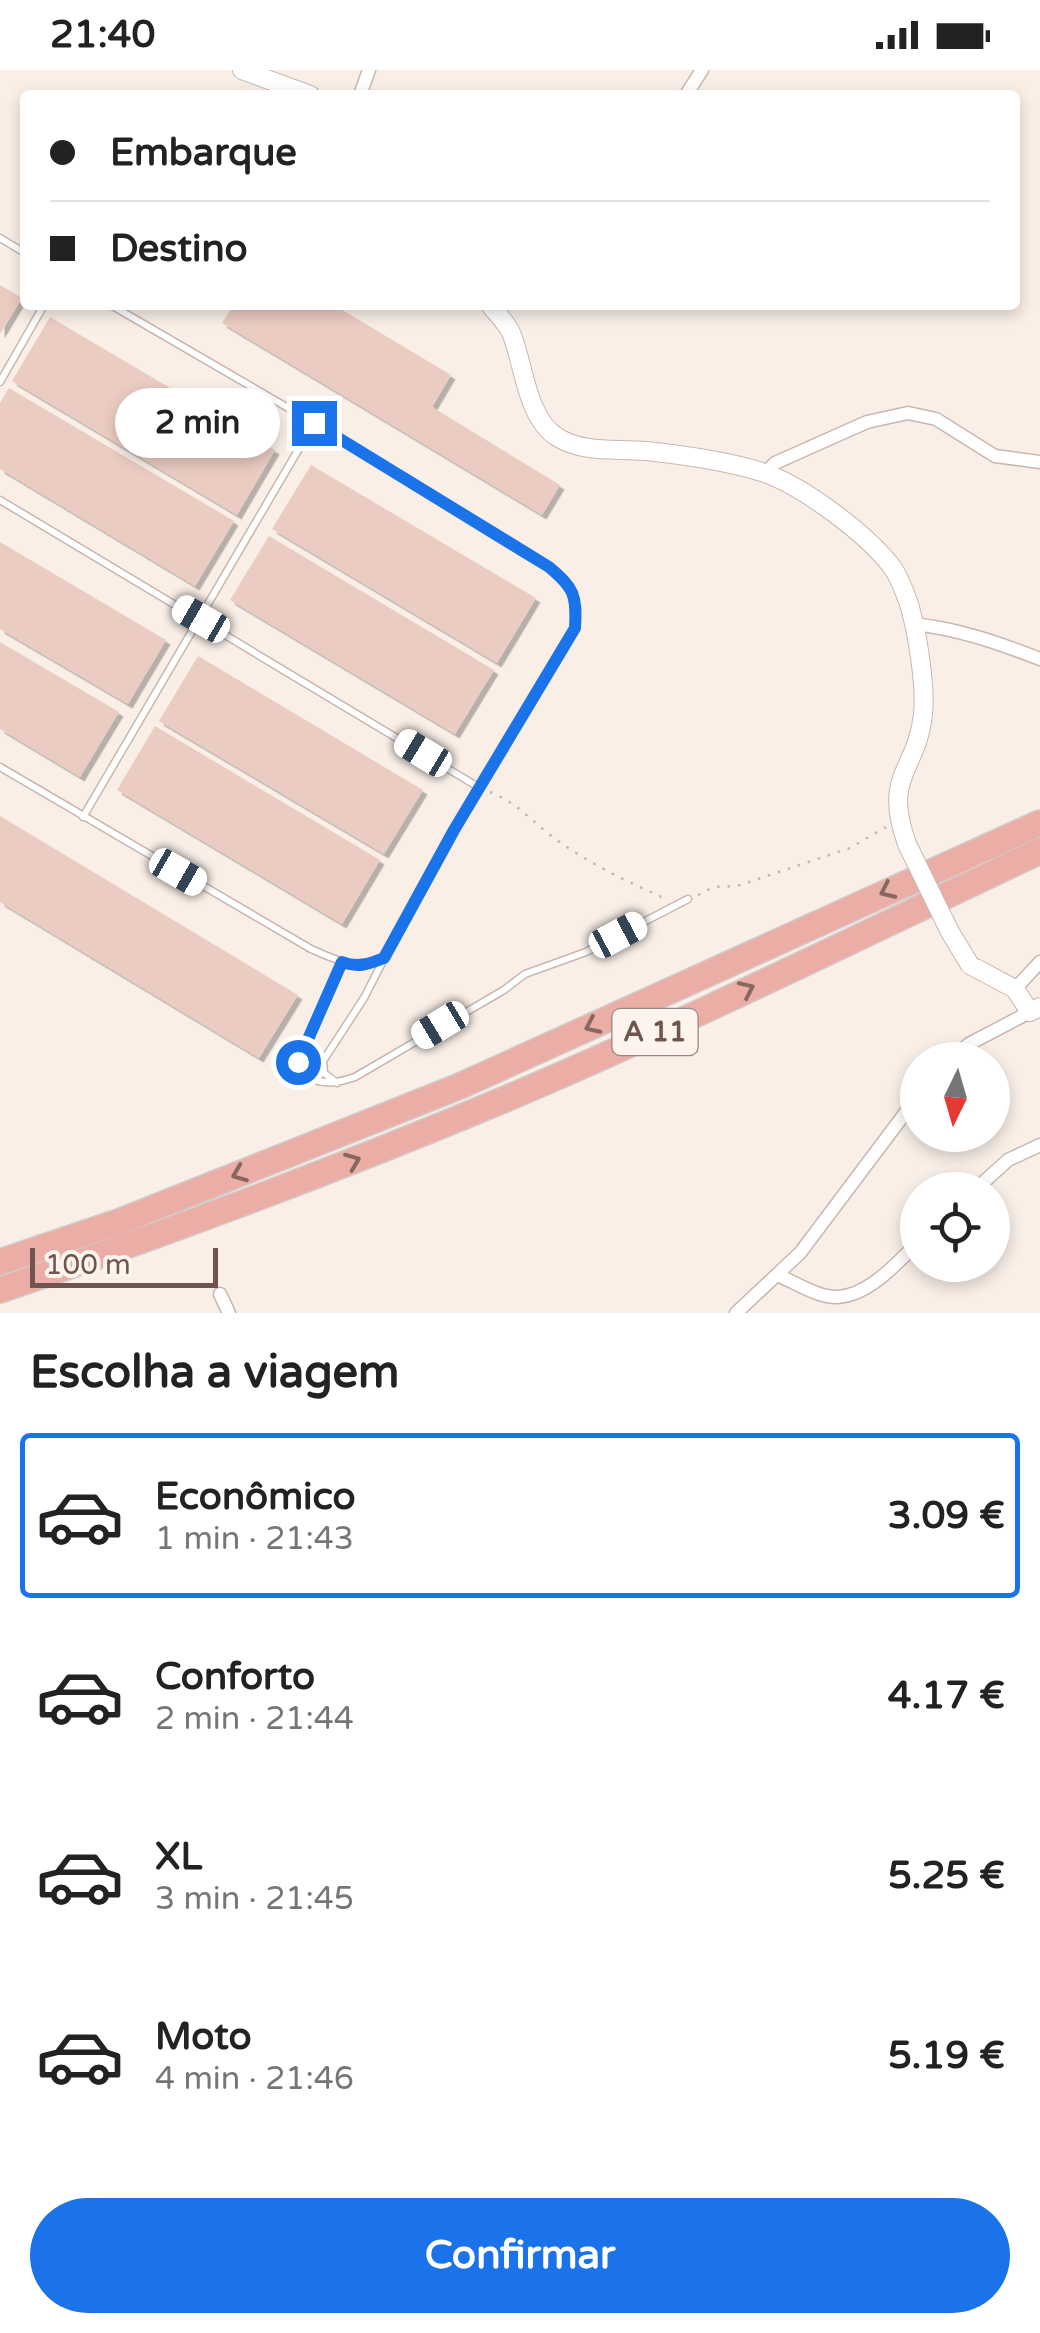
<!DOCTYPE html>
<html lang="pt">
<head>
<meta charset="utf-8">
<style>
  body { margin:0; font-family:"Varela Round",sans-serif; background:#f2f2f2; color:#222; height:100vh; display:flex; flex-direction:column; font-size:38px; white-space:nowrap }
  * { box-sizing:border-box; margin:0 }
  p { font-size:32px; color:#767676 }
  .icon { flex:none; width:55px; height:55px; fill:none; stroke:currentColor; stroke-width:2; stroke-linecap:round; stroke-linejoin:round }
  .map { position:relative; height:1243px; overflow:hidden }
  .details { display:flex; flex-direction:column; background:#fff; flex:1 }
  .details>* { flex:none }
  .banner { position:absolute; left:20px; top:20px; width:1000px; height:220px; border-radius:10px; box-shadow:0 5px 15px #0003; display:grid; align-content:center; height:220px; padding:0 30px; background:#fff }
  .needle { width:65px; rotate:185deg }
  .controls { position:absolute; left:900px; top:972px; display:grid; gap:20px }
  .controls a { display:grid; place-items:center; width:110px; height:110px; border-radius:50%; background:#fff; box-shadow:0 5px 15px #0003; font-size:50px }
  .scale { position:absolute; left:30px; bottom:25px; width:188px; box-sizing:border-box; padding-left:10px; border:5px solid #6f554f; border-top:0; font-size:28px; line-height:35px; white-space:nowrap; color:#6f554f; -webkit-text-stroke:8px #fcf4ed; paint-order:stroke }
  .end { position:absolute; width:45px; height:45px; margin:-22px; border:12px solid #1a73e8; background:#fff; box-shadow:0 0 0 5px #fff }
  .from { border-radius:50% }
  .bubble { position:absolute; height:70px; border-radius:35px; background:#fff; box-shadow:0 5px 15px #0003; font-size:32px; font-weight:800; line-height:70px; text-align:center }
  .car { position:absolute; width:30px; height:60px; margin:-30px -15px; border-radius:12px; box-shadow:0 0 8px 2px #0007; background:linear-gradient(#fff 24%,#345 0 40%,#fff 0 76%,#345 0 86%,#fff 0) }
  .banner b { display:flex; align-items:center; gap:35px; height:95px; font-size:38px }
  .banner b+b { border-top:2px solid #e0e0e0 }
  .banner i { width:25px; height:25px; background:#222 }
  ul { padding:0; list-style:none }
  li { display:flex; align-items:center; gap:30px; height:165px; margin:0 20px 15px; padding:0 10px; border:5px solid transparent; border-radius:10px }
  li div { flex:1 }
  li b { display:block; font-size:38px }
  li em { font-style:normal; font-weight:800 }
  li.selected { border-color:#1a73e8 }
  li>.icon { width:90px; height:90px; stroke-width:1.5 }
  h2 { padding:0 30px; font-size:45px; line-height:120px }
  .action { display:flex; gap:20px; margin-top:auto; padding:20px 30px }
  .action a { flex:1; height:115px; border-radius:60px; background:#1a73e8; color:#fff; font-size:40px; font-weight:800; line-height:115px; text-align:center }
  .status { display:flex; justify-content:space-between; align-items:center; height:70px; padding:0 50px; background:#fff; direction:ltr }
  .status svg { height:28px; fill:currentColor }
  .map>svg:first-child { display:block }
  .building { fill:#ebccc2; filter:url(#shadow) }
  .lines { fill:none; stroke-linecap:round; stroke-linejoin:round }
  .service-casing { stroke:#c9b7af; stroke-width:9 }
  .minor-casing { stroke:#c9b7af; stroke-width:15 }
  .tertiary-casing { stroke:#c9b7af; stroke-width:20 }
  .motorway-casing { stroke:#d4ccca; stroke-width:28 }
  .path { stroke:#d0b0a6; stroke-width:2.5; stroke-dasharray:2.5 8; stroke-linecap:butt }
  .service { stroke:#fff; stroke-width:6 }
  .minor { stroke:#fff; stroke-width:12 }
  .tertiary { stroke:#fff; stroke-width:18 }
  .motorway { stroke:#ebaea6; stroke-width:25 }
  .tertiary-bridge-casing { stroke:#c9b7af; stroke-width:20; stroke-linecap:butt }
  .tertiary-bridge { stroke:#fff; stroke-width:18 }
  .oneway { stroke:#886760 }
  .route { stroke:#1a73e8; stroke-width:12 }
  .labels { text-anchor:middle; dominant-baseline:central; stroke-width:8; stroke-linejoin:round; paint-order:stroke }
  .shield { fill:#fcf4ed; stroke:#99857e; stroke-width:2.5 }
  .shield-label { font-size:28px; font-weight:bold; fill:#6f554f }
</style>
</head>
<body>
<div class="status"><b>21:40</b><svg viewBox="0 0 49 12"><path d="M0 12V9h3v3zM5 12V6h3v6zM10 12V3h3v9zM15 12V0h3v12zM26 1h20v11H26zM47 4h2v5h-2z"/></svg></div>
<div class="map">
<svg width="1040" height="1243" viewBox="0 0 1040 1243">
  <defs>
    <filter id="shadow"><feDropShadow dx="4.5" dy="4.5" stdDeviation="0" flood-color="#0004"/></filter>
  </defs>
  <rect width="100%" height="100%" fill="#f9efe7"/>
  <path class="building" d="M0,215L22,228L0,264Z
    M233,235H334L451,305L432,337L560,415L542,445L222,253Z
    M50,247L275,380L237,445L12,311Z
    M9,318L234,451L195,516L0,399V333Z
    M311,395L536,528L497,593L272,459Z
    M269,466L494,600L455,664L230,530Z
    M0,472L166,570L128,634L0,559Z
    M0,572L119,642L80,707L0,659Z
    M198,586L423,720L384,784L159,651Z
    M155,656L380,790L342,854L117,720Z
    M0,746L298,925L259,988L0,832Z"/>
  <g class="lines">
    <defs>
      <path id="service" d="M0,168L25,183
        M0,312L44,235
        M0,430L480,718
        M0,697L311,879C338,891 355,900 384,888L454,761L575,558C577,525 574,518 549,497L314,353L111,235
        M83,747L314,353
        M342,892L298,992L303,1005C322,1015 335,1014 355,1007L504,920L525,904L586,882L688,829
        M337,1013L324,1003L323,991L364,928L384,889"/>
      <path id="minor" d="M360,25L369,0
        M686,25L702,0
        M766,403L775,393L867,352L908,343L936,349L995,386L1040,392
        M912,554C956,558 999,573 1040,589
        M1015,919L1040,892
        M950,990L969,974L1030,942
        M975,1120L1008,1090L1040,1075
        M777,1205C795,1212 818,1228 838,1227C870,1225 896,1193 918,1173
        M220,1224L229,1243
        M736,1243L800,1183L918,1026"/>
      <path id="tertiary" d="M242,0L310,25
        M490,235C497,244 508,254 512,265C524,296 527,348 557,367C585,384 615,378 646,381C684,385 728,391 765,403C804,417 867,464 892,497C899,506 904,521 908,531C917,559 926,615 923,644C917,702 882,704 907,774
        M970,895L1015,919L1030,942L1040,937"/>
      <path id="motorway" d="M0,1192L121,1151L460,1016L1040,753
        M0,1220C170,1162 338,1099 503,1030C685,953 862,865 1040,781"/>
    </defs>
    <use href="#service" class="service-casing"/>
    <use href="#minor" class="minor-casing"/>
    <use href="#tertiary" class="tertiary-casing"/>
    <use href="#motorway" class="motorway-casing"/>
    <path class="path" d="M490,722C516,732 533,752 554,768C588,793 628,812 666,829
      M698,825L714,817L737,816L850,778L886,757"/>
    <use href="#service" class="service"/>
    <use href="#minor" class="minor"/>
    <use href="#tertiary" class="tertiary"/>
    <use href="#motorway" class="motorway"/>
    <defs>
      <path id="tertiary-bridge" d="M907,774L950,862L970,895"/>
    </defs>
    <use href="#tertiary-bridge" class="tertiary-bridge-casing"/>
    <use href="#tertiary-bridge" class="tertiary-bridge"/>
  </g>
  <defs><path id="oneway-chevron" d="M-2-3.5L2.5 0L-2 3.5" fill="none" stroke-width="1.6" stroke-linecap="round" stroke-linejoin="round" transform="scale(2.5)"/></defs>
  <g class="oneway">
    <use href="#oneway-chevron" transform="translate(887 821) rotate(155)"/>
    <use href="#oneway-chevron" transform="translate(747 919) rotate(-25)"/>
    <use href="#oneway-chevron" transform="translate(592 956) rotate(155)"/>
    <use href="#oneway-chevron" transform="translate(353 1091) rotate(-22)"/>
    <use href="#oneway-chevron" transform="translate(239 1104) rotate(158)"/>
  </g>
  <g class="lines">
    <path class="route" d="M298,992L342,892C358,898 369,894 384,888L454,760L575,558C577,525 574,518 549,497L314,353"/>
  </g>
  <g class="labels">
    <rect class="shield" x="612.5" y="939" width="85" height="46" rx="8"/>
    <g class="shield-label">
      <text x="655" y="962">A 11</text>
    </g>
  </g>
</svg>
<div class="controls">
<a><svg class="needle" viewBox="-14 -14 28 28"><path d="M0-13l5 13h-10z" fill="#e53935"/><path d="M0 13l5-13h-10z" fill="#767676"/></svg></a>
<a><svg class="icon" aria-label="locate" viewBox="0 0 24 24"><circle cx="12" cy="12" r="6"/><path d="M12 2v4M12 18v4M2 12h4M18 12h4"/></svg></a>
</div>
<div class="scale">100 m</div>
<i class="end from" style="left:298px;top:992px"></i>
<i class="end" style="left:314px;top:353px"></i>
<div class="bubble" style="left:115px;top:318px;width:165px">2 min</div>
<i class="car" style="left:201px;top:549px;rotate:300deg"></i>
<i class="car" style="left:423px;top:683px;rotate:301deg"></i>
<i class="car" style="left:178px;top:802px;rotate:120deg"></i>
<i class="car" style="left:618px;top:865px;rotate:62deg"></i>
<i class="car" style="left:440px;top:955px;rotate:239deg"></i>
<div class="banner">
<b><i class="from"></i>Embarque</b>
<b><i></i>Destino</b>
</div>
</div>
<section class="details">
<h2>Escolha a viagem</h2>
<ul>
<li class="selected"><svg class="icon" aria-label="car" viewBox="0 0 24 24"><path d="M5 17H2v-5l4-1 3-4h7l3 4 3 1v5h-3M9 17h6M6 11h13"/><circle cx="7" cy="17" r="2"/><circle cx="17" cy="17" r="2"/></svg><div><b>Econômico</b><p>1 min · 21:43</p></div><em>3.09 €</em></li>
<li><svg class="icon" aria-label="car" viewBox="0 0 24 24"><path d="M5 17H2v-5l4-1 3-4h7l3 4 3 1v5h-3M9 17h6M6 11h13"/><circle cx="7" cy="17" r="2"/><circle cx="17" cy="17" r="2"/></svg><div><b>Conforto</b><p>2 min · 21:44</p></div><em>4.17 €</em></li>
<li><svg class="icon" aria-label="car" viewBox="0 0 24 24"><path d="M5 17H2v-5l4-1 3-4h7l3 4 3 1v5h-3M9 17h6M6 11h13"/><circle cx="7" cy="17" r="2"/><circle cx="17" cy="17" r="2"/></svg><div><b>XL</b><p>3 min · 21:45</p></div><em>5.25 €</em></li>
<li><svg class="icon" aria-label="car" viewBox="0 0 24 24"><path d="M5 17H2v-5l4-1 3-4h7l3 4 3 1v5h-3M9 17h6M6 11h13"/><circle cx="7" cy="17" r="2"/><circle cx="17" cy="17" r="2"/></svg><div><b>Moto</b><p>4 min · 21:46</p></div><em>5.19 €</em></li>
</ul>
<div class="action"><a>Confirmar</a></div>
</section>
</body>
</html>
